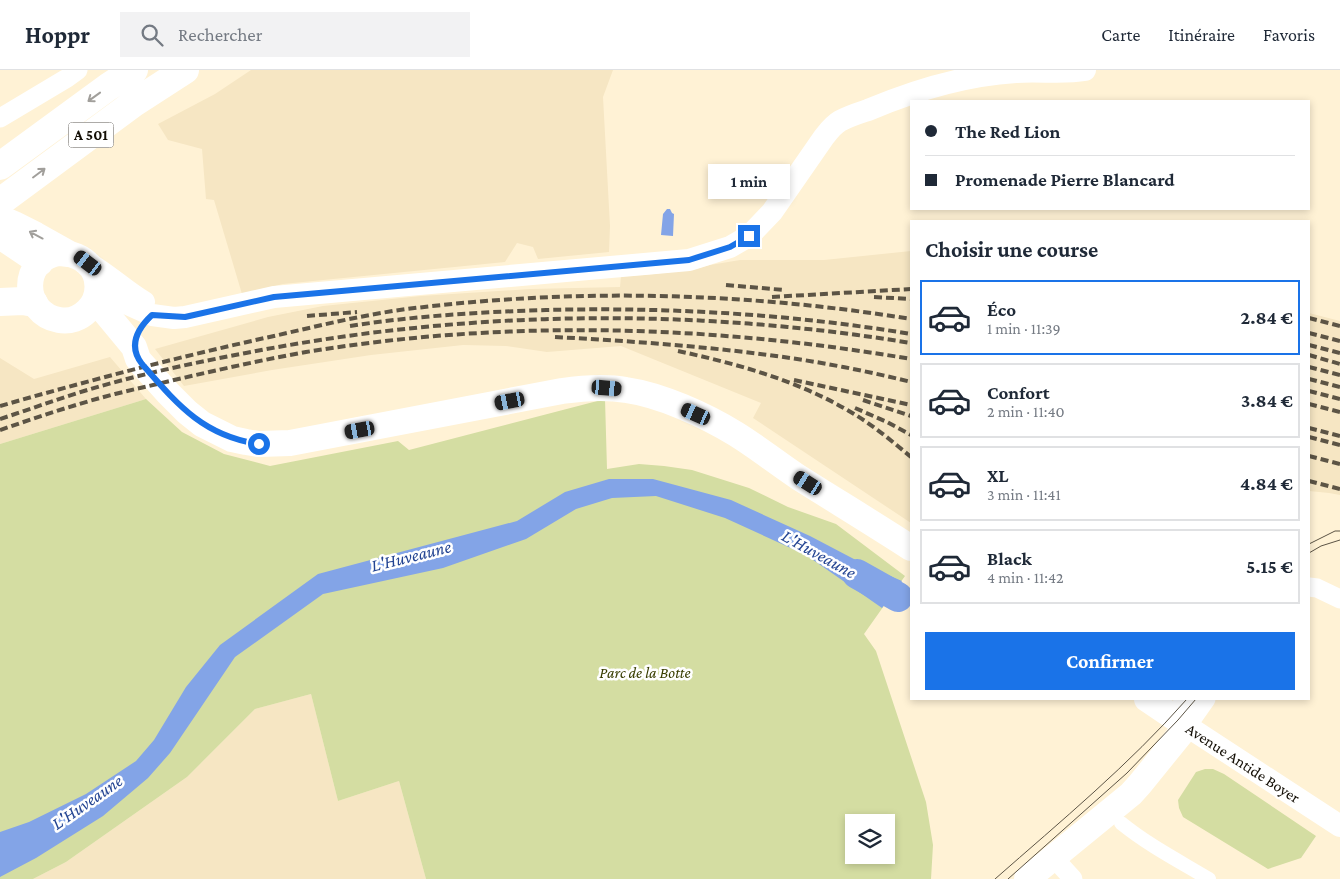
<!DOCTYPE html>
<html lang="fr">
<head>
<meta charset="utf-8">
<style>
  body { margin:0; font-family:"Crimson Pro",serif; background:#f2f2f3; color:#1f2937; height:100vh; display:flex; flex-direction:column; font-size:19px; white-space:nowrap }
  * { box-sizing:border-box; margin:0 }
  p { font-size:16px; color:#747a83 }
  .icon { flex:none; width:28px; height:28px; fill:none; stroke:currentColor; stroke-width:2; stroke-linecap:round; stroke-linejoin:round }
  .map { position:relative; flex:1; overflow:hidden }
  .sheet { position:absolute; left:910px; top:150px; width:400px; height:480px; display:flex; flex-direction:column; background:#fff; border-radius:0px; box-shadow:0 2px 8px #0003 }
  .sheet>* { flex:none }
  .top-card { position:absolute; left:910px; top:30px; width:400px; height:110px; border-radius:0px; box-shadow:0 2px 8px #0003; display:grid; align-content:center; height:110px; padding:0 15px; background:#fff }
  .fabs { position:absolute; left:845px; top:744px; display:grid; gap:10px }
  .fabs a { display:grid; place-items:center; width:50px; height:50px; border-radius:0px; background:#fff; box-shadow:0 2px 8px #0003; font-size:25px }
  .end { position:absolute; width:22px; height:22px; margin:-11px; border:6px solid #1a73e8; background:#fff; box-shadow:0 0 0 2px #fff }
  .from { border-radius:50% }
  .bubble { position:absolute; height:35px; border-radius:0px; background:#fff; box-shadow:0 2px 8px #0003; font-size:16px; font-weight:700; line-height:35px; text-align:center }
  .car { position:absolute; width:15px; height:30px; margin:-15px -8px; border-radius:6px; box-shadow:0 0 4px 1px #0007; background:linear-gradient(#222 24%,#8ab4d8 0 40%,#222 0 76%,#8ab4d8 0 86%,#222 0) }
  .top-card b { display:flex; align-items:center; gap:18px; height:48px; font-size:19px }
  .top-card b+b { border-top:1px solid #e0e1e3 }
  .top-card i { width:12px; height:12px; background:#1f2937 }
  ul { padding:0; list-style:none }
  li { display:flex; align-items:center; gap:15px; height:75px; margin:0 10px 8px; padding:0 5px; border:2px solid #e0e1e3; border-radius:0px }
  li div { flex:1 }
  li b { display:block; font-size:19px }
  li em { font-style:normal; font-weight:700 }
  li.active { border-color:#1a73e8 }
  li>.icon { width:45px; height:45px; stroke-width:1.5 }
  h2 { padding:0 15px; font-size:22px; line-height:60px }
  .button { display:flex; gap:10px; margin-top:auto; padding:10px 15px }
  .button a { flex:1; height:58px; border-radius:0px; background:#1a73e8; color:#fff; font-size:20px; font-weight:700; line-height:58px; text-align:center }
  header { display:flex; align-items:center; gap:30px; box-sizing:border-box; height:70px; padding:0 25px; background:#fff; border-bottom:1px solid #e0e1e3 }
  header strong { font-size:24px }
  nav { display:flex; gap:28px; margin-inline-start:auto; font-size:18px }
  .search { width:350px; height:45px; background:#f2f2f3; display:flex; align-items:center; gap:12px; box-sizing:border-box; padding:0 18px; border-radius:0px; color:#747a83; font-size:19px }
  .map>svg:first-child { display:block }
  .built { fill:#f6e6c3 }
  .green { fill:#d4dda2; fill-rule:evenodd }
  .water { fill:#83a4e7 }
  .lines { fill:none; stroke-linecap:round; stroke-linejoin:round }
  .river { stroke:#83a4e7; stroke-width:30 }
  .pedestrian { stroke:#fff; stroke-width:14 }
  .minor { stroke:#fff; stroke-width:19 }
  .tertiary { stroke:#fff; stroke-width:22 }
  .secondary { stroke:#fff; stroke-width:26 }
  .motorway { stroke:#fff; stroke-width:28 }
  .tram { stroke:#5c5445; stroke-width:1 }
  .rail { stroke:#5c5445; stroke-width:4; stroke-dasharray:8 4; stroke-linecap:butt }
  .oneway { stroke:#a19f9b }
  .route { stroke:#1a73e8; stroke-width:6 }
  .labels { text-anchor:middle; dominant-baseline:central; stroke-width:5; stroke-linejoin:round; paint-order:stroke }
  .shield { fill:#fff; stroke:#5a5751; stroke-width:1 }
  .shield-label { font-size:15px; font-weight:bold; fill:#140f06 }
  .park-label { font-size:16px; font-style:italic; fill:#393e00; stroke:#fff }
  .street-label { font-size:16px; fill:#140f06; stroke:#fff }
  .water-label { font-size:18px; font-style:italic; fill:#234492; stroke:#fff }
</style>
</head>
<body>
<header>
<strong>Hoppr</strong>
<div class="search"><svg class="icon" aria-label="search" viewBox="0 0 24 24"><circle cx="10" cy="10" r="6"/><path d="M15 15l6 6"/></svg>Rechercher</div>
<nav><a>Carte</a><a>Itinéraire</a><a>Favoris</a></nav>
</header>
<div class="map">
<svg width="1340" height="809" viewBox="0 0 1340 809">
  <rect width="100%" height="100%" fill="#fff2d5"/>
  <path class="built" d="M251,0H613L603,27L610,156L609,182L538,189L533,177L517,173L505,192L283,214L242,224L214,130L206,129L202,79L168,70L158,54L215,24Z
    M911,181V453L753,348L761,333L621,276L547,282L506,276L463,275L371,285L272,300L184,316L155,279L268,247L323,236L421,226L530,219L620,217L621,206L646,205L696,199L710,195L740,190H824Z
    M1309,243L1340,251V425L1329,423L1309,421Z
    M110,287L146,329L0,374V288L34,309Z
    M311,624L338,731L399,711L426,809H33L66,792L187,707L255,639Z"/>
  <path class="green" d="M146,329L182,362L224,384L270,396L398,371L409,380L605,329L607,399L639,394L664,396L692,400L749,418L788,437L836,454L905,506L864,564L876,581L926,732L933,775L931,809H426L399,711L338,731L311,624L255,639L187,707L66,792L33,809H0V374ZM854,752H886V785H854Z
    M1205,699H1213L1224,704L1316,766L1301,788L1268,799L1183,747L1179,738L1178,730L1196,702Z"/>
  <path class="water" d="M667,139H670L672,143L674,144L673,166L661,165L663,144Z
    M609,409H653L731,430L810,466L871,498L902,511L882,538L806,485L725,448L656,426L612,428L576,439L526,469L443,498L323,524L235,587L170,683L148,708L103,746L36,788L0,807V762L29,752L86,724L136,691L154,670L186,617L220,575L318,504L517,451L565,422Z"/>
  <g class="lines">
    <path class="river" d="M857,504L898,527"/>
    <path class="pedestrian" d="M1121,753C1148,775 1179,791 1209,809"/>
    <path class="minor" d="M0,48L67,8L78,0
      M1309,517L1317,518L1340,529
      M1172,646L1187,629
      M1187,656L1206,629
      M1053,787L1073,809"/>
    <path class="tertiary" d="M88,193C109,205 124,220 144,232
      M96,227L123,232L152,245L174,248L185,247L274,227L689,190L730,177L749,166L772,142L824,67C828,62 833,55 840,51C849,46 859,43 868,40C913,21 967,5 1016,2C1039,0 1062,4 1085,0
      M1187,656L1340,756"/>
    <path class="secondary" d="M0,148L14,154L36,165L70,184C77,186 82,188 87,193C101,205 101,228 87,241C80,248 70,252 59,250C21,243 20,189 59,183C62,183 67,184 70,184
      M0,166L40,193
      M95,230L134,277L138,289L142,294L168,323L187,342L202,354L232,369L246,372L259,374L290,373L562,321C583,318 604,316 626,320C661,325 705,345 736,364C757,377 777,393 798,407C836,431 874,454 911,478
      M1027,809L1131,724L1140,714L1187,656L1147,629"/>
    <path class="motorway" d="M0,96L108,17L134,0
      M0,132L134,33L185,0
      M0,232L23,231L34,233"/>
    <path class="tram" d="M1309,474L1335,461H1340
      M1309,483L1321,476L1340,470
      M995,809C1061,751 1129,695 1187,629
      M1008,809L1127,703L1178,650L1196,629"/>
    <path class="rail" d="M726,215L784,220
      M772,227L911,219
      M874,227L911,229
      M307,246L357,242
      M1309,248L1340,256
      M350,256C414,246 480,242 546,240C668,237 791,244 911,264
      M1309,263L1340,271
      M555,267C628,271 703,276 776,286C821,292 867,301 911,312
      M1309,275L1340,283
      M678,281C738,294 800,311 854,344C874,356 893,372 911,387
      M1309,285L1340,294
      M1309,297L1340,305
      M1309,309L1340,317
      M794,310L911,335
      M1309,321L1340,329
      M863,330L911,346
      M1309,334L1340,342
      M0,336C91,310 182,286 274,266C318,256 362,245 407,239C575,218 744,222 911,249
      M855,338L887,352L911,365
      M0,349C28,340 55,330 84,321C137,305 192,293 246,283C465,240 691,237 911,273
      M1309,358L1340,366
      M0,360C38,347 76,334 115,324C135,319 154,315 174,310C218,300 261,290 306,282C507,249 711,255 911,289
      M1309,367L1340,375
      M1309,386L1340,394
      M1309,411L1340,419"/>
  </g>
  <defs><path id="oneway-shaft" d="M-6 0H5M1.5-3L5.5 0L1.5 3" fill="none" stroke-width="1.6" stroke-linecap="round" stroke-linejoin="round" transform="scale(1.25)"/></defs>
  <g class="oneway">
    <use href="#oneway-shaft" transform="translate(94 27) rotate(144)"/>
    <use href="#oneway-shaft" transform="translate(39 103) rotate(-37)"/>
    <use href="#oneway-shaft" transform="translate(36 165) rotate(-152)"/>
  </g>
  <g class="lines">
    <path class="route" d="M259,374C203,366 177,334 142,294C128,276 137,259 152,245L185,247L274,227L689,190L730,177L749,166"/>
  </g>
  <g class="labels">
    <rect class="shield" x="68.5" y="52.5" width="45" height="25" rx="4"/>
    <g class="shield-label">
      <text x="91" y="65">A 501</text>
    </g>
    <g class="park-label">
      <text x="645" y="602">Parc de la Botte</text>
    </g>
    <g class="street-label">
      <text transform="translate(1243 693) rotate(33)">Avenue Antide Boyer</text>
    </g>
    <g class="water-label">
      <text transform="translate(819 484) rotate(29)">L'Huveaune</text>
      <text transform="translate(411 486) rotate(-14)">L'Huveaune</text>
      <text transform="translate(87 732) rotate(-35)">L'Huveaune</text>
    </g>
  </g>
</svg>
<div class="fabs">
<a><svg class="icon" aria-label="layers" viewBox="0 0 24 24"><path d="M12 4l9 5-9 5-9-5zM3 14l9 5 9-5"/></svg></a>
</div>
<i class="end from" style="left:259px;top:374px"></i>
<i class="end" style="left:749px;top:166px"></i>
<div class="bubble" style="left:708px;top:94px;width:82px">1 min</div>
<i class="car" style="left:88px;top:193px;rotate:307deg"></i>
<i class="car" style="left:607px;top:318px;rotate:95deg"></i>
<i class="car" style="left:510px;top:331px;rotate:259deg"></i>
<i class="car" style="left:696px;top:344px;rotate:294deg"></i>
<i class="car" style="left:360px;top:360px;rotate:260deg"></i>
<i class="car" style="left:808px;top:413px;rotate:302deg"></i>
<div class="top-card">
<b><i class="from"></i>The Red Lion</b>
<b><i></i>Promenade Pierre Blancard</b>
</div>
<section class="sheet">
<h2>Choisir une course</h2>
<ul>
<li class="active"><svg class="icon" aria-label="car" viewBox="0 0 24 24"><path d="M5 17H2v-5l4-1 3-4h7l3 4 3 1v5h-3M9 17h6M6 11h13"/><circle cx="7" cy="17" r="2"/><circle cx="17" cy="17" r="2"/></svg><div><b>Éco</b><p>1 min · 11:39</p></div><em>2.84 €</em></li>
<li><svg class="icon" aria-label="car" viewBox="0 0 24 24"><path d="M5 17H2v-5l4-1 3-4h7l3 4 3 1v5h-3M9 17h6M6 11h13"/><circle cx="7" cy="17" r="2"/><circle cx="17" cy="17" r="2"/></svg><div><b>Confort</b><p>2 min · 11:40</p></div><em>3.84 €</em></li>
<li><svg class="icon" aria-label="car" viewBox="0 0 24 24"><path d="M5 17H2v-5l4-1 3-4h7l3 4 3 1v5h-3M9 17h6M6 11h13"/><circle cx="7" cy="17" r="2"/><circle cx="17" cy="17" r="2"/></svg><div><b>XL</b><p>3 min · 11:41</p></div><em>4.84 €</em></li>
<li><svg class="icon" aria-label="car" viewBox="0 0 24 24"><path d="M5 17H2v-5l4-1 3-4h7l3 4 3 1v5h-3M9 17h6M6 11h13"/><circle cx="7" cy="17" r="2"/><circle cx="17" cy="17" r="2"/></svg><div><b>Black</b><p>4 min · 11:42</p></div><em>5.15 €</em></li>
</ul>
<div class="button"><a>Confirmer</a></div>
</section>
</div>
</body>
</html>
